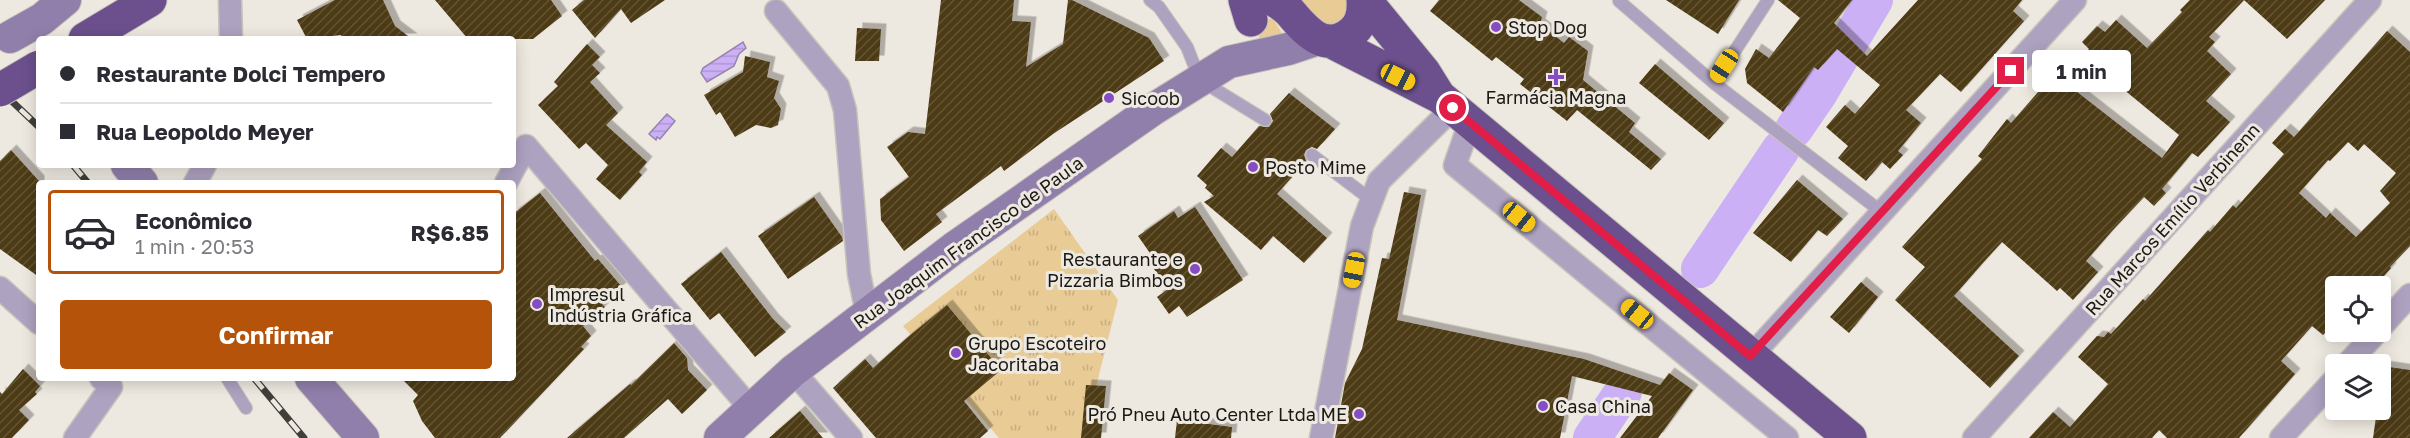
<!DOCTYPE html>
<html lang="pt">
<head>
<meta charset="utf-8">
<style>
  body { margin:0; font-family:"Golos Text",sans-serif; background:#f2f2f3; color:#2b2b33; height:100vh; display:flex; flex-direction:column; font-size:22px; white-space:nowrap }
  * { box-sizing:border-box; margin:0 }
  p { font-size:20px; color:#7c7c81 }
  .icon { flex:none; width:33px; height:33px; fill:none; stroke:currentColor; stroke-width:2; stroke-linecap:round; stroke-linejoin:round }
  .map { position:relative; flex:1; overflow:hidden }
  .side { position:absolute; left:36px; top:180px; width:480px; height:201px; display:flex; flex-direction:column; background:#fff; border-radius:6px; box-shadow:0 3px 15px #0003 }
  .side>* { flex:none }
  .top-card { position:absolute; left:36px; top:36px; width:480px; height:132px; border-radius:6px; box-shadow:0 3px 15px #0003; display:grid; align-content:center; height:132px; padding:0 24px; background:#fff }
  .fabs { position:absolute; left:2325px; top:276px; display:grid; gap:12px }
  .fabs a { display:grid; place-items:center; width:66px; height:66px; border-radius:6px; background:#fff; box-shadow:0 3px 15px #0003; font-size:30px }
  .end { position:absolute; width:27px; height:27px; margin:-14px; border:8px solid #e11d48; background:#fff; box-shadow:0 0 0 3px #fff }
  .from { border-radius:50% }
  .bubble { position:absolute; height:42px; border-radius:6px; background:#fff; box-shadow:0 3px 15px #0003; font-size:20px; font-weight:700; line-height:42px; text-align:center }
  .car { position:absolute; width:18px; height:36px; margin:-18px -9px; border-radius:8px; box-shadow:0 0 4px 2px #0007; background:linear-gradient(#f5c518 24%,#345 0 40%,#f5c518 0 76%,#345 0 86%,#f5c518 0) }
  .top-card b { display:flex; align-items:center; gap:21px; height:57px; font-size:22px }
  .top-card b+b { border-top:2px solid #e1e1e2 }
  .top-card i { width:15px; height:15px; background:#2b2b33 }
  ul { padding:10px 0 0; list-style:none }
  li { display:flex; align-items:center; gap:18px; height:84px; margin:0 12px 9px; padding:0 12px; border:3px solid transparent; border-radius:6px }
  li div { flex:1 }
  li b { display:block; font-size:22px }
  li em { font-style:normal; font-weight:700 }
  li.selected { border-color:#b45309 }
  li>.icon { width:54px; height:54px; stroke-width:1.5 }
  .action { display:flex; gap:12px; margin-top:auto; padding:12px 24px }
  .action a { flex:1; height:69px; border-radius:6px; background:#b45309; color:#fff; font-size:24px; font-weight:700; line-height:69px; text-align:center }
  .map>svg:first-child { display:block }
  .grass { fill:#e9cb95 }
  .park { fill:url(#park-tufts) }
  .water { fill:url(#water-rules); stroke:#9782b2; stroke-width:1.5 }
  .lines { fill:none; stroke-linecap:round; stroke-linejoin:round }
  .river { stroke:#ccb0f5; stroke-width:38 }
  .building { fill:url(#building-hatch); fill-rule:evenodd; filter:url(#shadow) }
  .lane-casing { stroke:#c8c3bb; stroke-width:14 }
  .street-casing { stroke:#c8c3bb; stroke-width:25 }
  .secondary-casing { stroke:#c8c3bb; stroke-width:34 }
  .highway-casing { stroke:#c8c3bb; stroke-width:35 }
  .lane { stroke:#aea2c1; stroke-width:12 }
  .street { stroke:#aea2c1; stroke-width:22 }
  .secondary { stroke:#917fab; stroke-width:32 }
  .highway { stroke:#6b508d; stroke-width:33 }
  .rail-casing { stroke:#413f3b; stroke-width:7 }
  .rail { stroke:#eee9e0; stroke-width:4.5; stroke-dasharray:14; stroke-linecap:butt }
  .highway-bridge-casing { stroke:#c8c3bb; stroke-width:35; stroke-linecap:butt }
  .highway-bridge { stroke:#6b508d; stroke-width:33 }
  .route { stroke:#e11d48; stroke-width:8 }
  .poi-dot { fill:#854cc3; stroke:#eee9e0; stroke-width:2 }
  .labels { text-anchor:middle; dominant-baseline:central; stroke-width:6; stroke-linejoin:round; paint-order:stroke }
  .poi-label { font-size:18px; fill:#1a1815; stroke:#eee9e0; text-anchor:start }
  .street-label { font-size:18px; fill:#1a1815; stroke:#eee9e0 }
</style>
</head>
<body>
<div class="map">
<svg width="2410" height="438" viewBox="0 0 2410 438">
  <defs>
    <pattern id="park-tufts" width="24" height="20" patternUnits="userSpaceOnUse" patternTransform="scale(1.5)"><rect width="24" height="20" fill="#e9cb95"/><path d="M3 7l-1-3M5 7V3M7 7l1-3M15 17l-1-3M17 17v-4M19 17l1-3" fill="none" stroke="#c7ae80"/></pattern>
    <pattern id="water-rules" width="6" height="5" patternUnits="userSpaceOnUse" patternTransform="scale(1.5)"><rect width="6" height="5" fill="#ccb0f5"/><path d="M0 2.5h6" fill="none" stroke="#af97d1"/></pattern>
    <pattern id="building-hatch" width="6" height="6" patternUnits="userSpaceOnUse" patternTransform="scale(1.5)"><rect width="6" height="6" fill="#4d3a14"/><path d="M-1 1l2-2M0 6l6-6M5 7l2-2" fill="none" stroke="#635435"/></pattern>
    <filter id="shadow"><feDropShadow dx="5.5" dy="-5.5" stdDeviation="0" flood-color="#0004"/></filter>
  </defs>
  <rect width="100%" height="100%" fill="#eee9e0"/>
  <path class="grass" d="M1299,0H1352L1344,23L1323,28Z
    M1268,19H1273L1284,36L1259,41V36Z"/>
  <path class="park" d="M1054,209L1118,300L1083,438H999L903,326Z"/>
  <path class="water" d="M743,42L746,48L739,54L734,66L707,82L701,73L703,68Z
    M667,114L675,121L660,139L657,137L656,140L649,134Z"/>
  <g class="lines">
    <path class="river" d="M1794,129L1818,94L1874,0
      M1700,269L1781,149
      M1592,438L1623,392"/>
  </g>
  <path class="building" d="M335,0H383L395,26L412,39H342L341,35L307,39L297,20Z
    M435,0H551L562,16L533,39H468Z
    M584,0H665L631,23L621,9L595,38L572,10Z
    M941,0H1014L1012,21L1031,22L1026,67L1063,44L1068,0H1072L1149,38L1164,61L1053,134L1004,171L1001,166L936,214L942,222L904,251L881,220L880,199L909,177L887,147L908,132L925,134Z
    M1439,0H1519L1542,17L1540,24L1564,43L1569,37L1588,51L1583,80L1635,123L1629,132L1661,159L1651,170L1577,110L1567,121L1520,84L1524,79L1496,57L1492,61L1430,11Z
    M1666,0H1739L1718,34Z
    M1778,0H1852L1834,23L1867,56L1918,0H2022L2013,11L2024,21L1961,92L1940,74L1906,110L1921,123L1898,151L1903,155L1890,169L1882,162L1866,181L1838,158L1848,146L1826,127L1845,105L1855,114L1880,85L1837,49L1818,70L1814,67L1783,112L1747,83L1745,69L1756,49L1769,58L1800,18Z
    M2190,0H2244L2209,37L2215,42L2207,51L2231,74L2206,101L2230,122L2198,157L2192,153L2162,189L2166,193L2154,206L2144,197L2112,231L2086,261L2098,272L2073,300L2060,288L2057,291L2002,242L1981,265L1954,296L2019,356L1990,388L1895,300L1925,267L1902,247L1982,159L1978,156L2007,119L2011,123L2054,74L2162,158L2179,135L2083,56L2089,49L2082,42L2097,26L2105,32L2116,20L2147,48L2182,12L2180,10Z
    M2244,0H2325L2287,39Z
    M857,28L881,29L879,61H855Z
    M2387,31L2410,52V246L2390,267L2391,268L2375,286H2336V321L2323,335L2312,326L2281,361L2295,374L2239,438H2167L2159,430L2152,438H2029L2053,412L2070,427L2108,384L2078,357L2097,336L2104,337L2108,332L2111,334L2143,299L2145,301L2208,230L2210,232L2233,205L2236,208L2284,154L2272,143L2285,129L2294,137ZM2348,142L2358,151L2364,144L2396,173L2380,191L2390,203L2356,237L2330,213L2326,218L2299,193L2328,160L2330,161Z
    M587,44L600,57L592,65L600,73L590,82L618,113L606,125L647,162L639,172L642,175L620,200L596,179L608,165L586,143L579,149L538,105L558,86L554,82Z
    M745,56L770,62L767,77L779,81L774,98L781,109L778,125L771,128L756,125L735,137L720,112L716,115L704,95L743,72Z
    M1655,64L1724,123L1709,140L1639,83Z
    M1289,93L1335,129L1317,149L1312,147L1306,150L1304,155L1306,161L1277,194L1327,238L1304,263L1273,236L1261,250L1204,202L1214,196L1205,188L1207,185L1197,176L1221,148L1232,157L1259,126L1269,127L1273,121L1270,114Z
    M11,150L39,181V277L0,249V161Z
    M1797,180L1843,219L1827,236L1818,230L1791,262L1753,233Z
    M1404,192L1421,195L1397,320L1584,359L1660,385L1669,373L1693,390L1658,438H1620L1652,396L1572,376L1560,438H1335L1345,383L1362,349L1382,258L1389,259Z
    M540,193L595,261L598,259L622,287L602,304L605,307L583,326L591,336L581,347L584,349L500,438H435L422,421L413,401L418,395L401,378H513V214Z
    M814,197L842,237L843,241L788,279L758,236Z
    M1195,207L1243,280L1187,317L1179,306L1169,314L1157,297L1168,289L1147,259L1152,256L1138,236L1174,211L1178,218Z
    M721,252L773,319L786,332L755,357L719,313L710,320L681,284Z
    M1861,282L1878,297L1849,333L1830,317Z
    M947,305L1001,370L964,401L988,431L980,438H876L833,388L865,359L873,368L908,337Z
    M674,343L687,358L688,370L707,390L682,414L668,399L624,438H567L630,384L631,385Z
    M2382,366L2410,370V438H2373L2377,410H2380Z
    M23,369L40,386L35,392L37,394L19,410L29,420L12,438H0V392L2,394Z
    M1086,385L1106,386L1101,438H1081Z
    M800,411L823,438H769Z
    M1177,420L1232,427L1231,438H1175Z"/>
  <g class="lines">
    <defs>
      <path id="lane" d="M1150,0L1159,7L1187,47L1200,80L1265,120
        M1619,1L1714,83L1883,213
        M1714,83L1768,0
        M1312,155L1370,199
        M227,378L246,408"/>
      <path id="street" d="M230,0L231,39
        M776,11L838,86L845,110L859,274L867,314
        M1470,122L1455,165L1787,438
        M195,183L205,165
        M506,183L526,146L751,409
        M0,288L39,323
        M2380,328L2410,295
        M1751,356L2075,0
        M2347,364L2377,332
        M793,371L851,438
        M75,438L111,387L101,378
        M1321,438L1362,226L1379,181L1453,108
        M1974,438L2370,0
        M2281,438L2336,378"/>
      <path id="secondary" d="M10,37L42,19L65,0
        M127,165L142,183
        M311,378L363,438
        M720,438L793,371L954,248L1152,110L1229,62L1288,49L1318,39"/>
      <path id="highway" d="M1245,0L1251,20
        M1274,0C1279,3 1285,7 1289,11C1305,30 1324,54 1351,33C1362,25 1364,13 1363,0
        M1365,0L1424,72L1439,96
        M85,39L150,0
        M1330,41L1440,97L1850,438"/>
    </defs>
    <use href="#lane" class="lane-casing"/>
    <use href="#street" class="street-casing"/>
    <use href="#secondary" class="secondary-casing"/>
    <use href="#highway" class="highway-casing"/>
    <use href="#lane" class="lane"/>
    <use href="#street" class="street"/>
    <use href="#secondary" class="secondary"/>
    <use href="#highway" class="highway"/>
    <defs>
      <path id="rail" d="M0,90L39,127
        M73,165L88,183
        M254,378L304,438"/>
    </defs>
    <use href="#rail" class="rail-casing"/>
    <use href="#rail" class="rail"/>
    <defs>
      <path id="highway-bridge" d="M0,90L39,67"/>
    </defs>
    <use href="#highway-bridge" class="highway-bridge-casing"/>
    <use href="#highway-bridge" class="highway-bridge"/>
  </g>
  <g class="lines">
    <path class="route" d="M1453,108L1750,356L2011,71"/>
  </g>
  <g class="poi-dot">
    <circle cx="1496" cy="27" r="6"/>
    <path d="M1553 68h6v6h6v6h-6v6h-6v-6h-6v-6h6z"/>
    <circle cx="1109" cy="98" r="6"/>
    <circle cx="1253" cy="167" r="6"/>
    <circle cx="1195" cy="269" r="6"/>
    <circle cx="537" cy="304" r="6"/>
    <circle cx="956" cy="353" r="6"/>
    <circle cx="1543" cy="406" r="6"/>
    <circle cx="1359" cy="414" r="6"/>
  </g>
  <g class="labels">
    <g class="poi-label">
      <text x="1508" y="27">Stop Dog</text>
      <text x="1556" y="97" text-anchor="middle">Farmácia Magna</text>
      <text x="1121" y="98">Sicoob</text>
      <text x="1265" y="167">Posto Mime</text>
      <text x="1183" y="259" text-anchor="end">Restaurante e<tspan x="1183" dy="21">Pizzaria Bimbos</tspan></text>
      <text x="549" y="294">Impresul<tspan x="549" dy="21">Indústria Gráfica</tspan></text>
      <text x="968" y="343">Grupo Escoteiro<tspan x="968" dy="21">Jacoritaba</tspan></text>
      <text x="1555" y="406">Casa China</text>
      <text x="1347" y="414" text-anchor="end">Pró Pneu Auto Center Ltda ME</text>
    </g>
    <g class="street-label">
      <text transform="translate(2172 219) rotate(-48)">Rua Marcos Emílio Verbinenn</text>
      <text transform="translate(968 242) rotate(-36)">Rua Joaquim Francisco de Paula</text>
    </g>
  </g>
</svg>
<div class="fabs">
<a><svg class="icon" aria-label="locate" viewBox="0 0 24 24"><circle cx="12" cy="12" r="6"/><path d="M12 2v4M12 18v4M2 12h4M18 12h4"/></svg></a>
<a><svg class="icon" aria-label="layers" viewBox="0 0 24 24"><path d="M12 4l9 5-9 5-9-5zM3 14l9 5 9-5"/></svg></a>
</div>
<i class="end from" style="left:1453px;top:108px"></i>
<i class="end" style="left:2011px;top:71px"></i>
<div class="bubble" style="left:2032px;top:50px;width:99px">1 min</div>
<i class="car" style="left:1724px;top:66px;rotate:213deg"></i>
<i class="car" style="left:1398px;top:77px;rotate:116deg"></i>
<i class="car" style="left:1519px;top:217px;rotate:129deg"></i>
<i class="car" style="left:1354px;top:270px;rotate:191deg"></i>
<i class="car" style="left:1637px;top:314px;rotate:309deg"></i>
<div class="top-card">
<b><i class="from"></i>Restaurante Dolci Tempero</b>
<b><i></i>Rua Leopoldo Meyer</b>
</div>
<section class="side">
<ul>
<li class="selected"><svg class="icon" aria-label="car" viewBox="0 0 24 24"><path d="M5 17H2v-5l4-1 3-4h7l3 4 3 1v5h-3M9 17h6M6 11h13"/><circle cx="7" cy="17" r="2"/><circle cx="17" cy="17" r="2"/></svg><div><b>Econômico</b><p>1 min · 20:53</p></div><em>R$6.85</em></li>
</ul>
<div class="action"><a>Confirmar</a></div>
</section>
</div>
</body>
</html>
